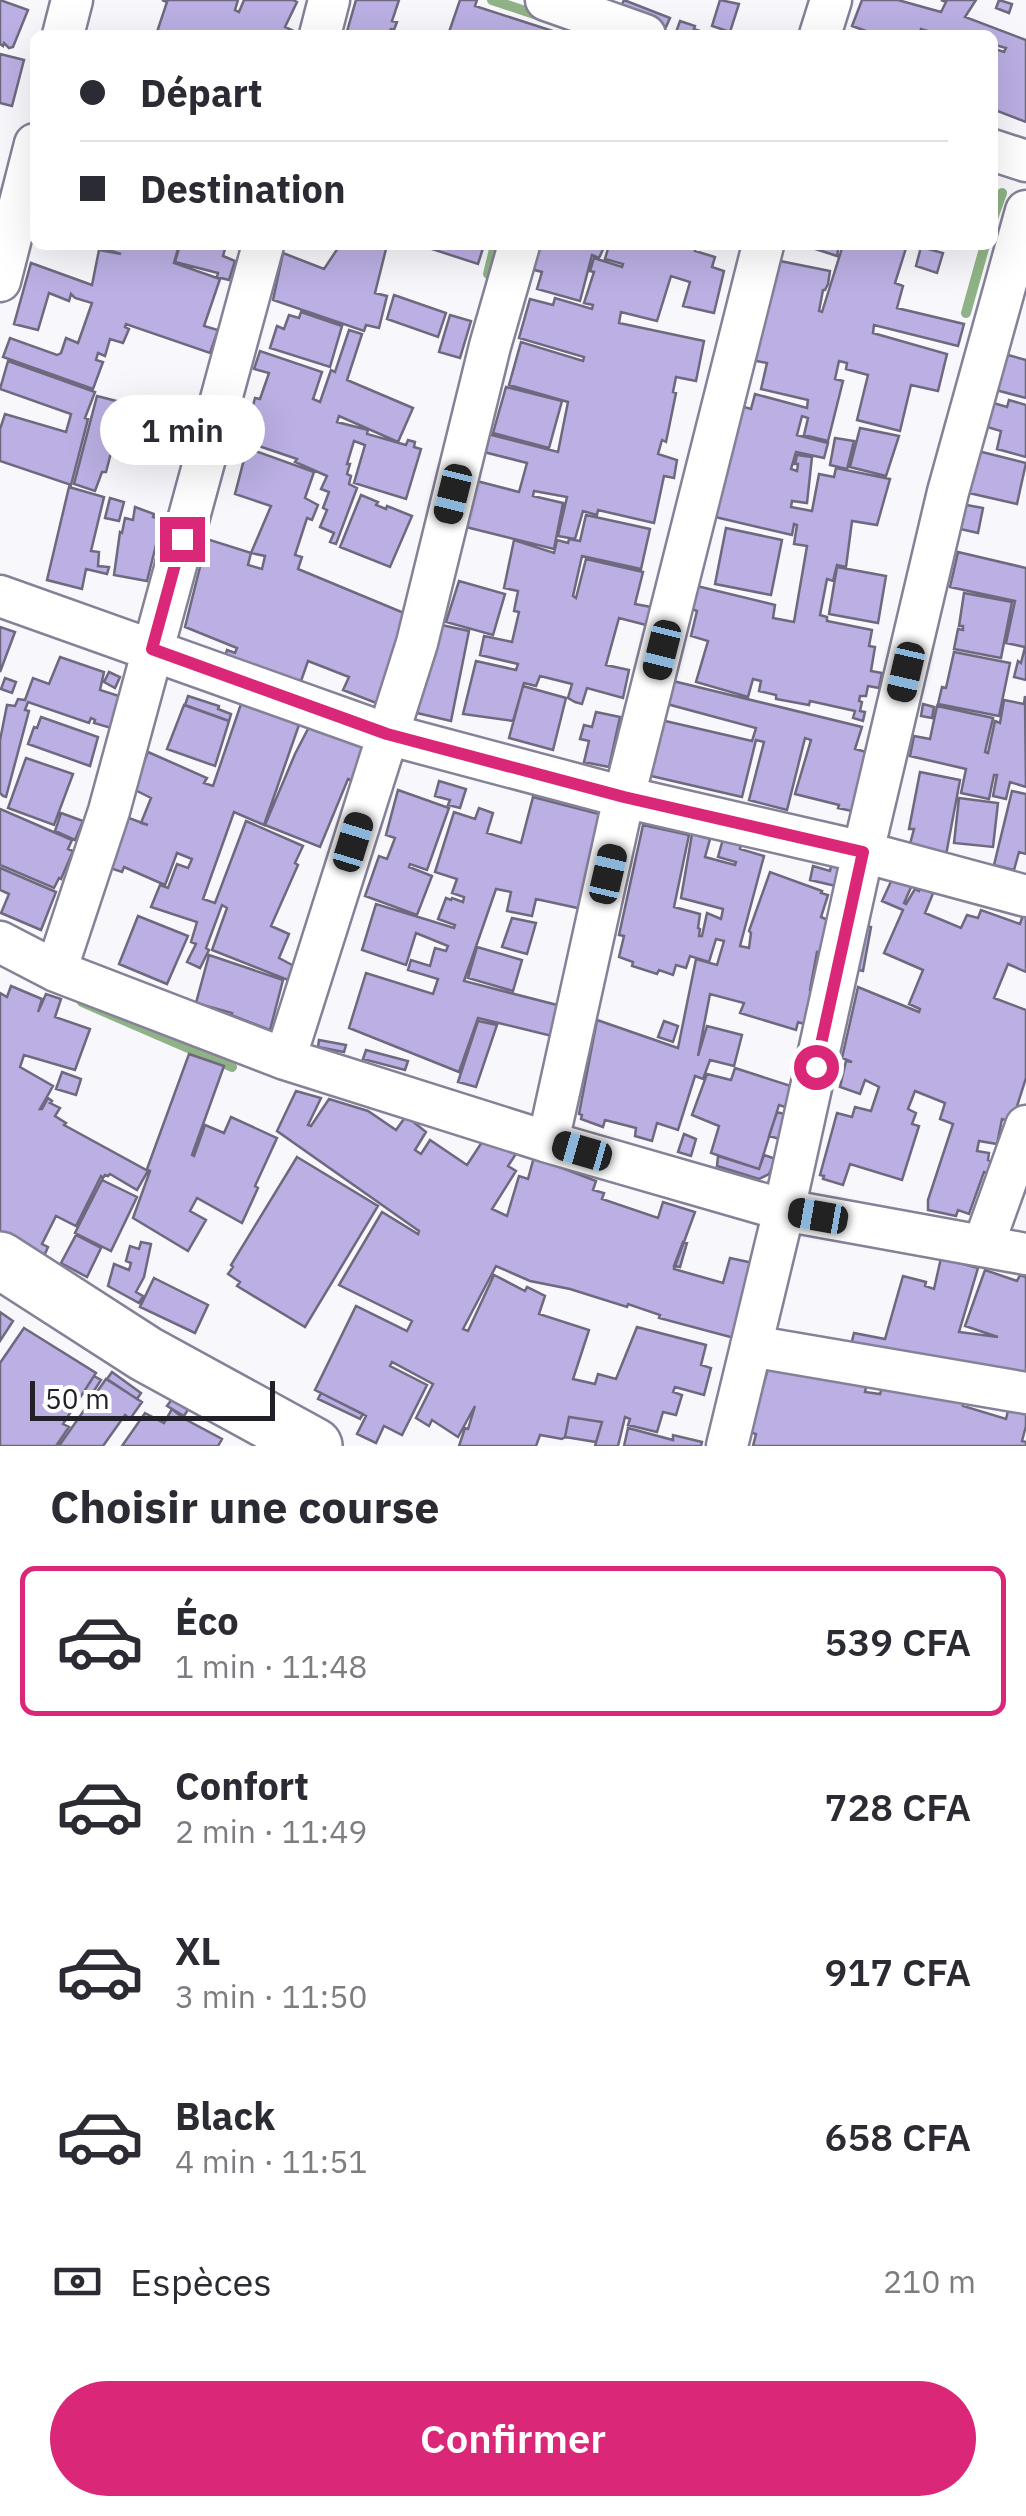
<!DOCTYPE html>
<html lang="fr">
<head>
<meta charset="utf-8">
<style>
  body { margin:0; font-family:"IBM Plex Sans",sans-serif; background:#f7f7f7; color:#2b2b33; height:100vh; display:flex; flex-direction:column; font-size:38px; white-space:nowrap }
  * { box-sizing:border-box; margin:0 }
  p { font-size:32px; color:#7c7c81 }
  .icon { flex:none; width:55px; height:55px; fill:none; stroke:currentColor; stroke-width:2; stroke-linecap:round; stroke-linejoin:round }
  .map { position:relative; height:1446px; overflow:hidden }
  .side { display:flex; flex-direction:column; background:#fff; flex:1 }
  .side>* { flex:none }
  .guide { position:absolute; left:30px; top:30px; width:968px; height:220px; border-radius:15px; box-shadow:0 10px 40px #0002; display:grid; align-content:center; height:220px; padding:0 50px; background:#fff }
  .scale { position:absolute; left:30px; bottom:25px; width:245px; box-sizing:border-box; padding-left:10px; border:5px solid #211f28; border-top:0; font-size:28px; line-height:35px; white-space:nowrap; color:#211f28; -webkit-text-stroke:8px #fff; paint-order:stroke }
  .end { position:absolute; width:45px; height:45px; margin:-22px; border:12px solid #db2777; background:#fff; box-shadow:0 0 0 5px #fff }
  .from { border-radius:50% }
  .bubble { position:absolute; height:70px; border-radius:35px; background:#fff; box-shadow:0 10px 40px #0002; font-size:32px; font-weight:600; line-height:70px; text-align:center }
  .car { position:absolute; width:30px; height:60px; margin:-30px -15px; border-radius:12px; box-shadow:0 0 8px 2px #0007; background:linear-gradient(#222 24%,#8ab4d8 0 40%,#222 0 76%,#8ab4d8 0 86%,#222 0) }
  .guide b { display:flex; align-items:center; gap:35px; height:95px; font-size:38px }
  .guide b+b { border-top:2px solid #e1e1e2 }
  .guide i { width:25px; height:25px; background:#2b2b33 }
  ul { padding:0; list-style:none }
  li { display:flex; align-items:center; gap:30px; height:150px; margin:0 20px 15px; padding:0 30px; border:5px solid transparent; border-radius:15px }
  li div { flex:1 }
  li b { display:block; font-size:38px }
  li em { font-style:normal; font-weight:600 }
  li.selected { border-color:#db2777 }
  li>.icon { width:90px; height:90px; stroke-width:1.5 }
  h2 { padding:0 50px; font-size:45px; line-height:120px }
  .pay { display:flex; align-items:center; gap:25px; height:110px; padding:0 50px; font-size:38px }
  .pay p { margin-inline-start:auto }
  .cta { display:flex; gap:20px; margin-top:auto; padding:20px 50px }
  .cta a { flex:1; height:115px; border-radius:60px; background:#db2777; color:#fff; font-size:40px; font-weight:600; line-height:115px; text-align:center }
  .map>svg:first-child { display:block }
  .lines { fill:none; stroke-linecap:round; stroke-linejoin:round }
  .stream { stroke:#8fb386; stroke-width:10 }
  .building { fill:#bbafe3; stroke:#6e697e; stroke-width:2.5; fill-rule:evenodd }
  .street-casing { stroke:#858197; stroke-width:45 }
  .primary-casing { stroke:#858197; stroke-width:60 }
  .street { stroke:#fff; stroke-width:40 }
  .primary { stroke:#fff; stroke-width:55 }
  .route { stroke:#db2777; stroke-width:12 }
</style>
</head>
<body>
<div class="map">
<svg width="1026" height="1446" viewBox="0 0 1026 1446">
  <rect width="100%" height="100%" fill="#f8f7fc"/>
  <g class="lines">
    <path class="stream" d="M492,0L543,17
      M992,221L1002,193
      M488,274L495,245
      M966,313L985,245
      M82,1002L232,1067"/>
  </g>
  <path class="building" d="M0,0L28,10L13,47L9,48L4,43L3,46L0,44Z
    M162,0H238L235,10L239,12L244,0H293L297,2L285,27L302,35H156L167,2Z
    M356,0H399L392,21L397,22L394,30L391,29L387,35H346Z
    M460,0H477L475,6L553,31L552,35H448Z
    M624,0L670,18L666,27L639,17L618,13Z
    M720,0L739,4L730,32L712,26Z
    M862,0H898L941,12L946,2L941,0H976L965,17L1026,40V122L992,109V48L1004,52L1006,48L992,44V35H941L921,29L919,34L922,35H877L852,26Z
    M999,0L1012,4L1009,13L996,8Z
    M680,21L695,26L694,29L703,32L702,35H675Z
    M0,54L24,60L12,106L0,103Z
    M98,245H179L174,263L220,279L204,326L218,330L210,353L126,324L125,327L129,329L123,343L110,339L105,356L98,353L96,360L103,362L93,389L3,357L10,338L57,355L61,353L66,338L78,343L92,303L75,298L71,294L69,301L49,293L38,330L14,324L31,263L92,285L99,250L121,254L98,247Z
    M180,245H226L223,256L235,261L229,280L217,277L218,273L175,262Z
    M340,245H387L375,293L387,296L379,328L366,325L364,331L273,300L283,253L324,269Z
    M434,245H484L478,264L432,249Z
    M533,245H605L599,258L592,255L580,301L537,289L542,272L527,268Z
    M609,245H697L695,251L715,257L712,267L724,271L714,313L683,306L690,282L671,276L657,321L621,312L619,323L704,341L696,381L676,377L673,392L676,393L666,442L662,440L658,454L677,460L674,478L664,476L654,523L598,510L597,515L583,511L575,539L558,536L567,497L534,491L533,496L563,503L554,549L462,526L473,480L519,492L527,463L480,451L484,433L558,452L568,402L509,385L521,342L583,361L584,357L519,338L530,299L553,305L555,298L592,309L593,305L584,303L594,272L590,271L594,258L622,267L623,264L605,259Z
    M803,245H839L837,256Z
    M843,245H907L895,283L903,286L897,308L964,324L958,346L874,325L873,333L947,354L938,391L911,385L900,431L857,420L868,375L846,369L847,363L839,361L835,379L843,381L828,441L804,435L808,418L802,416L797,435L828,443L824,458L796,452L791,469L797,471L798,464H795L797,455L812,457L807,503L792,501L791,507L812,511L819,474L834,477L836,468L890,479L877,525L852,521L846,567L837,565L833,581L827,579L820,615L827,617V621L872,630L869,646L875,647L871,671L882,673L879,688L868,686L866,696H860L859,701L862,702L860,711L865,712L863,721L853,718L855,711L810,701L809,705L776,699V695L759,691L761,681L753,679L748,697L696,682L708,641L691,636L697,611L692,609L697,586L775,605L773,618L794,622L807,546L794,544L797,525L794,524L792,535L711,516L732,400L745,403L744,407L751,409L755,394L807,408L808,400L761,389L767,363L747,359L770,259L830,271L828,284L825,290H823L819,311L822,312Z
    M921,247L943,253L937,273L916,266Z
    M394,295L446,313L438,337L387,319Z
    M301,312L342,326L330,367L270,348L277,326L284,329L289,315L299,318Z
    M450,315L471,321L460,358L439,352Z
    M349,330L362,334L347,380L413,408L398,442L339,416L337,422L368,430L367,434L406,445L408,440L415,442L414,447L421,449L406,499L354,483L365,445L354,441L347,464H350L347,474L351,476L349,484L357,488L336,544L330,542L334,533L320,527L327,510L323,508L329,492L321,489L327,476L295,462L297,459L244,441L255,398L260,399L269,373L254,369L260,351L322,372L313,399L320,402L331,370L335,372Z
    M1001,353L1026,360V398L992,389Z
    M8,361L95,392L85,418L88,419L71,485L0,461V429L5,414L66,432L71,414L0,389Z
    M506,387L562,401L549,448L493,433Z
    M97,396L124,403L106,472H102L95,491L74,484Z
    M983,400L1007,407L1009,400L1026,405V457L997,449L1001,431L977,424Z
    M860,428L899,436L886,476L850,467Z
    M835,438L854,441L847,469L830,465Z
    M247,448L314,472L305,498L318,505L312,520L307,518L295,555L302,557L298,569L404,613L379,702L376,703L343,690L349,677L308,661L300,684L225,657L227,650L235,653L237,648L185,627L207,539L251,553L271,506L235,494ZM251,553L265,556L262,569L248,565Z
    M978,451L1026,463L1017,504L969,493Z
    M69,487L104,497L91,551L99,552L98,566L109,567L107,574L86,569L82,589L47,580Z
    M361,495L378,502L376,505L386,509L387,506L412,516L390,567L340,547Z
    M110,498L124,502L119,521L105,518Z
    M961,504L983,508L978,533L956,528Z
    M135,507L154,514L153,517L156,518L157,515L163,517L147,581L114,575L120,532L122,533L125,518L133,520Z
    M586,515L650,529L641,569L582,556L573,596L576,598L586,559L643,572L635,604L651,607L646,625L619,618L606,665L629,670L623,698L587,688L582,704L575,702L568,698L572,684L540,676L536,686L524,683L513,721L463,714L476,661L516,670L518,664L480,655L484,636L512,642L519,612L514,611L518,591L504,588L514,540L554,553L557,540L568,543L569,539L580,541Z
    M726,528L782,540L771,595L715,584Z
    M958,552L1026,568V680L1014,677L1018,661L1021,663L1025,647L1006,643L1015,601L950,587Z
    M837,567L886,576L878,623L829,614Z
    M459,581L505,594L493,635L446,622Z
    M964,593L1012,602L1001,658L954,649L958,629L963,630V626H959Z
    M437,624L469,631L451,721L417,713Z
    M0,627L15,632L0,672Z
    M954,652L1010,663L999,716L938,704L942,687L946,688Z
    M60,657L104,672L100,690L119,696L111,728L94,723L95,720L91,718L89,723L28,702L25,710L29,711L6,797L3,796L0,793V740L7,705L15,706L18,699L25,700L33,678L49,684Z
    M109,672L120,677L115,688L104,682Z
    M5,678L16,682L12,693L1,689Z
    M673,681L862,727L855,749L866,752L852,811L838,808L839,805L795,794L811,740L805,738L787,810L749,800L764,742L756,740L742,797L647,775L661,720L752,741L756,728L667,704Z
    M523,686L566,698L553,750L509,738Z
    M188,696L219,706L218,709L231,714L229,721L185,705Z
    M1025,696L1026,787L1010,782L1006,799L993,796L997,775H994L989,799L961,793L966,769L910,756L914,736L930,739L937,706L993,718L985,752L988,753L995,721L1000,723L1004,700L1024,704Z
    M241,704L300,722L264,825L234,812L203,899L215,903L246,821L303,846L295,863L298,865L271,926L289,934L279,958L294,966L288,980L212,950L227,908L222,905L206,948L209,950L200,968L187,962L196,944L191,942L197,922L151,907L160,885L168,888L177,864L188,868L192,859L177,853L165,885L124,867L122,872L104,866L121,815L148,825L141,823L151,798L133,789L148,752L207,778L204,783L213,786Z
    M923,704L934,707L932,718L921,716Z
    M184,705L229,721L215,766L167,749Z
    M596,712L620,717L609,767L584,762L589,741L580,739L584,725L592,727Z
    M41,717L98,737L90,766L28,744L34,727L37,728Z
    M310,725L337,734L369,749L355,782L348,779L320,847L265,825L295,754Z
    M26,758L73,774L54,825L8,808Z
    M920,772L960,780L946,855L910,844L914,829H909Z
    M439,781L466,789L460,808L448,805L450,800L435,796Z
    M398,790L449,808L427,870L410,864L409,867L432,876L417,915L365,896L379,856L387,859L395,838L386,835Z
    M1012,791L1026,794V854L1019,852L1014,870L994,865Z
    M533,797L599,814L582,909L536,899L532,916L507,911L511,892L496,889L464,981L561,1006L556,1037L478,1018L459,1072L349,1028L366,973L433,994L438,979L408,970L411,960L430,966L435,948L446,951L448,946L416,933L406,965L362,950L376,904L454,928L455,925L438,919L446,898L451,900L452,898L463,902L464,897L452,893L457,879L435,872L454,812L475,819L479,808L493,813L487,833L521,843Z
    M959,798L998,803L993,847L954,843Z
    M0,809L72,840L68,849L73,851L61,879L59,878L54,888L0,865Z
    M61,813L83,821L75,840L55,831Z
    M643,825L689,835L674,907L700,914L698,928L700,929L699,936H702L707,913L721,919L723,909L681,898L692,834L710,839L705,857L735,865L736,862L718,857L723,839L741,845L740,849L764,856L740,946L749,948L751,933L749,931L770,872L822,891L821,893L828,895L821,917L830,921L824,953L817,952L810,990L817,991L810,1026L798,1022L796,1030L740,1013L744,1003L710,994L698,1056L707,1026L742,1035L734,1066L710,1060L703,1079L695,1076L678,1130L657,1123L652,1141L635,1136L636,1128L605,1120L603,1127L581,1119L582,1115L579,1114L597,1020L678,1048L696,959L717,965L724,941L716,939L709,962L690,956L686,968L676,965L673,975L659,970L657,974L632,966L633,962L619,957L624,936L619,935Z
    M813,866L830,871L831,866L844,869L840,887L810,880Z
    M0,868L56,892L41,930L1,913L9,894L0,890Z
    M894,875L913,883L904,903L906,904L915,889L919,891L921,885L934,891L925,913L961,928L967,915L978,918L981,910L1020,924L1023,915L1026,916V972L1008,964L994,998L1026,1010V1078L1012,1122L1002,1119L997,1144L979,1141L977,1151L989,1153L988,1160L991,1161L988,1173L984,1172L969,1214L958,1210L956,1216L928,1210V1200L953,1124L940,1119L945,1103L915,1091L908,1109L916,1113L912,1124L919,1126L902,1180L850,1164L843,1185L823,1179L824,1176L820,1175L837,1113L852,1117L855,1107L871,1111L879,1087L865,1080L860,1094L840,1087L846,1061L852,1062L842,1058L858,987L919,1012L920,1009L909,1004L923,970L884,953L903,910L882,901Z
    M138,916L188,936L167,984L119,964Z
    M512,918L536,923L527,954L502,947Z
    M856,924L871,927L863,971L850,968Z
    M477,947L522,960L513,991L468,978Z
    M209,955L283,980L270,1030L231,1015L232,1013L196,1003Z
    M11,986L42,999L38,1012L46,994L61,999L55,1017L90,1029L75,1070L24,1055L20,1067L53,1086L40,1109H42L48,1098L52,1101L50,1103L60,1108L55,1116L66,1123L64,1125L148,1171L137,1190L110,1174L108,1176L105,1175L103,1178L101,1176L76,1226L56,1216L42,1244L48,1247L44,1256L18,1244L20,1240L0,1231V993L7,997Z
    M478,1021L497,1025L476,1087L458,1082Z
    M664,1021L678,1026L673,1042L658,1037Z
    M319,1040L346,1045L344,1052L318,1047Z
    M366,1050L408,1061L405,1070L363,1059Z
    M189,1054L224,1066L192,1155L194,1156L205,1125L224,1133L231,1117L277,1138L255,1186L258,1188L242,1223L197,1198L190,1211L206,1220L188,1251L133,1218L150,1171L147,1169Z
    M735,1068L794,1087L788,1108L779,1105L759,1169L711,1153L719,1126L692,1115L707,1074L731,1080Z
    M62,1072L81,1079L76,1095L56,1089Z
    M296,1091L321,1098L308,1125L311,1126L329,1099L368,1111L396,1130L406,1116L426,1132L415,1150L421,1154L430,1140L467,1165L486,1136L519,1149L508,1166L516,1171L492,1209L507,1216L519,1176L528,1179L534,1157L596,1181L593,1190L604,1193L602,1199L658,1218L663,1202L695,1212L674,1269L723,1283L730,1258L753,1263L734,1338L659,1318L660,1315L628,1304L627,1307L570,1289L530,1281L496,1266L463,1329L468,1331L494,1275L525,1291L527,1287L545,1296L539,1314L589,1330L573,1379L595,1384L598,1374L616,1379L637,1327L706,1345L701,1365L711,1368L704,1395L675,1387L673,1392L682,1395L676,1415L663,1412L657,1432L628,1425L630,1419L625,1417L618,1446H595L602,1422L569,1417L565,1437L562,1439L540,1435L536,1446H459L465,1428L468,1429L475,1406L458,1437L432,1420L429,1426L416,1418L433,1384L392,1362L390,1366L427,1385L402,1435L384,1426L376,1443L357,1434L366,1416L315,1390L356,1306L407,1331L412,1321L339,1285L382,1212L418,1234L419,1231L277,1131Z
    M777,1112L791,1116L783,1140L769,1136Z
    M684,1134L696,1139L691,1156L678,1152Z
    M764,1155L776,1159L769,1174L759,1179L717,1166L718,1156L759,1169Z
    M297,1157L378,1206L305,1327L237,1286L240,1282L228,1274L233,1267L231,1265Z
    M102,1180L137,1197L111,1251L75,1233Z
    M76,1235L101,1248L87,1277L61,1263Z
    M141,1242L151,1244L144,1277L136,1292L143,1296L139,1303L108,1286L114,1264L129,1270L131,1263L126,1261L130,1246L139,1249Z
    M683,1242L687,1243L680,1267L674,1266Z
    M941,1258L978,1268L959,1332L998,1337L965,1326L985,1270L1017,1281L1020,1275L1026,1277V1380L849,1353L854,1333L885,1339L903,1276L926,1282L925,1286L934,1289Z
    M154,1278L208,1305L195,1333L140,1307Z
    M0,1312L13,1321L0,1341Z
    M24,1328L96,1373L63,1424L69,1427L56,1446H0V1363Z
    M772,1356L869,1375L865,1392L880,1394L885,1377L966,1393L963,1406L1006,1419L1011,1399L1026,1402V1426L1022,1441L1026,1442V1446H753L756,1434L749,1432Z
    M112,1372L141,1393L137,1399L107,1379Z
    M94,1376L101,1380L90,1397L83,1393Z
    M106,1379L142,1402L130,1419L125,1415L103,1446H59Z
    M321,1393L363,1414L360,1419L318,1399Z
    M173,1398L189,1408L184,1416L167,1406Z
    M172,1409L183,1418L222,1439L218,1446H122L145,1413L164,1423Z
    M569,1417L602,1422L596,1442L565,1437Z
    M628,1428L673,1440V1435L702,1442L701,1446H624Z"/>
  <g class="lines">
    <defs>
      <path id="street" d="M546,0L645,35
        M63,35L72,0
        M320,35L329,0
        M820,35L831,0
        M992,150L1026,161
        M0,281L35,144
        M0,596L387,734L624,797L863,852L1026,896
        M0,942L56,971L285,1059L548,1142L784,1210L1026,1254
        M56,971L109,811L263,245
        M285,1059L417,643L490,346L519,245
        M548,1142L624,797L763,245
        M983,1246L1026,1126
        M751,1346L1026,1393
        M727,1446L784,1210L863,852L948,492L1026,211"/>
      <path id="primary" d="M0,1260L146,1354L314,1446"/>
    </defs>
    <use href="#street" class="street-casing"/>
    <use href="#primary" class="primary-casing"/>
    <use href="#street" class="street"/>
    <use href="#primary" class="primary"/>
  </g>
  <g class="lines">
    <path class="route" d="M182,539L152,649L387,734L624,797L863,852L816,1067"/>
  </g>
</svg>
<div class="scale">50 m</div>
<i class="end from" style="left:816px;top:1067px"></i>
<i class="end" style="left:182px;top:539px"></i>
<div class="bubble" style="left:100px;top:395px;width:165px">1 min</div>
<i class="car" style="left:453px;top:494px;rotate:194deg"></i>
<i class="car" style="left:662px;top:650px;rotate:194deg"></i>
<i class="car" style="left:906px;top:672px;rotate:193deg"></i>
<i class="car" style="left:353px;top:842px;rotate:17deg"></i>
<i class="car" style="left:608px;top:874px;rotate:13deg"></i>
<i class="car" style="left:582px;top:1151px;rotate:286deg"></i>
<i class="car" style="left:818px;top:1216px;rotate:280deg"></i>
<div class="guide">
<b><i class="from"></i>Départ</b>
<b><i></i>Destination</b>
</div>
</div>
<section class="side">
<h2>Choisir une course</h2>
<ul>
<li class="selected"><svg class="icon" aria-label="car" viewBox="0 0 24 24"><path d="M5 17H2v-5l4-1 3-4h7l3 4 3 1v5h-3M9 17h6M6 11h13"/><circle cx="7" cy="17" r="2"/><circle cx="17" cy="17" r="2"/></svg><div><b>Éco</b><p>1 min · 11:48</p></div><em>539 CFA</em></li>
<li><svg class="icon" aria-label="car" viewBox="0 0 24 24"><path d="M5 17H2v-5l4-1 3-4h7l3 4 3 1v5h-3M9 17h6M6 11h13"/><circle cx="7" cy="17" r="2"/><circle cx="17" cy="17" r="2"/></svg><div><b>Confort</b><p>2 min · 11:49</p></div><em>728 CFA</em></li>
<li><svg class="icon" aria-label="car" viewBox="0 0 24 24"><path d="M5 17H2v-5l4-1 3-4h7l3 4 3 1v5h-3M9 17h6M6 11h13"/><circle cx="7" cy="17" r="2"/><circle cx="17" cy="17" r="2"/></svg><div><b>XL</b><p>3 min · 11:50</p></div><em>917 CFA</em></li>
<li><svg class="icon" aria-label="car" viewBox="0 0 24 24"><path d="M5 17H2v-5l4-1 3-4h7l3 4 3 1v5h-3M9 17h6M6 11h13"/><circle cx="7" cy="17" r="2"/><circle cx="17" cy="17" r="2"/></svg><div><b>Black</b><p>4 min · 11:51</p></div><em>658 CFA</em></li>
</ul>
<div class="pay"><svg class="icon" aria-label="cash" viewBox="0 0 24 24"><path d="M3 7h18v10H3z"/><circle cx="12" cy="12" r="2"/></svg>Espèces<p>210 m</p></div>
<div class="cta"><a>Confirmer</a></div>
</section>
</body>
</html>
